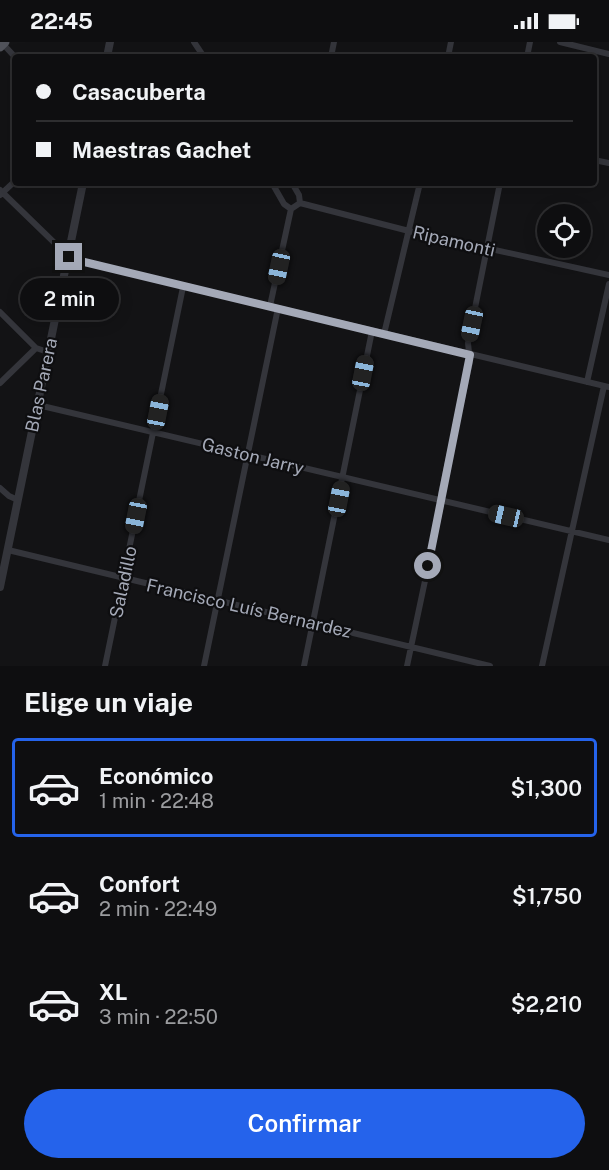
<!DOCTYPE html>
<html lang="es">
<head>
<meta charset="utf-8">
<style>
  body { margin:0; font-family:"Public Sans",sans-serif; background:#171719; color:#f1f3f6; height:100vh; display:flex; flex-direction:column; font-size:22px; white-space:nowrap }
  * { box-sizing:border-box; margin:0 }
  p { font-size:20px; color:#9b9c9f }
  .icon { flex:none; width:33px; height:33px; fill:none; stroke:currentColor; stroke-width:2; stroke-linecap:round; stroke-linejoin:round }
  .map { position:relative; height:624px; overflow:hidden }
  .panel { display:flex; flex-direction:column; background:#0e0e10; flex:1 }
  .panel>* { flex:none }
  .banner { position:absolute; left:12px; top:12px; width:585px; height:132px; border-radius:6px; box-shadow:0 3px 15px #0003,0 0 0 2px #2e2e30; display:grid; align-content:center; height:132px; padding:0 24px; background:#0e0e10 }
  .fabs { position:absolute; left:537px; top:162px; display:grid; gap:12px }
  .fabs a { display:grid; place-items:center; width:54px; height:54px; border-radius:50%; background:#0e0e10; box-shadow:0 3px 15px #0003,0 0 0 2px #2e2e30; font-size:30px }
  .end { position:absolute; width:27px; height:27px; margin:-14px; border:8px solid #a4a9b7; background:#111; box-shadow:0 0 0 3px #111 }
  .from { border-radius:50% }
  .bubble { position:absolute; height:42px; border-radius:21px; background:#0e0e10; box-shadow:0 3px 15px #0003,0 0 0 2px #2e2e30; font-size:20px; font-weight:600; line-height:42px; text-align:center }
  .car { position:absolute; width:18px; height:36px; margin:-18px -9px; border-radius:8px; box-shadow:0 0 4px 2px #0007; background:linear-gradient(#222 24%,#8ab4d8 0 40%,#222 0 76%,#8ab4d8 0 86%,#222 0) }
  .banner b { display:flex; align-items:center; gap:21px; height:57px; font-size:22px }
  .banner b+b { border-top:2px solid #2e2e30 }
  .banner i { width:15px; height:15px; background:#f1f3f6 }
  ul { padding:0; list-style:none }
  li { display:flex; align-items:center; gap:18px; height:99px; margin:0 12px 9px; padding:0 12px; border:3px solid transparent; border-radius:6px }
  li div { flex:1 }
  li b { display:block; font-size:22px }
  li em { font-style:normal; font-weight:600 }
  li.active { border-color:#2563eb }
  li>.icon { width:54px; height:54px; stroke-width:1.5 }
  h2 { padding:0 24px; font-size:27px; line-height:72px }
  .action { display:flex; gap:12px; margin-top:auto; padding:12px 24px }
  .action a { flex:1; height:69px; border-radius:36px; background:#2563eb; color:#fff; font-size:24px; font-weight:600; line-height:69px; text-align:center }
  .status { display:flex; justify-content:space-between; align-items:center; height:42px; padding:0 30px; background:#0e0e10; direction:ltr }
  .status svg { height:16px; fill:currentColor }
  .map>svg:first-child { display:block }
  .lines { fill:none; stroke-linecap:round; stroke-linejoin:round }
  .minor { stroke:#34353b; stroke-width:6 }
  .tertiary { stroke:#34353b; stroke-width:8 }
  .primary { stroke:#50525a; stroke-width:9 }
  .route { stroke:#a4a9b7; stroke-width:8 }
  .labels { text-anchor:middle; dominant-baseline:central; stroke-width:4.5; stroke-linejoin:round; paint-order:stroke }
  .street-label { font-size:18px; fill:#a4a9b7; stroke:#0e0e10 }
</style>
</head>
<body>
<div class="status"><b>22:45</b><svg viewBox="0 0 49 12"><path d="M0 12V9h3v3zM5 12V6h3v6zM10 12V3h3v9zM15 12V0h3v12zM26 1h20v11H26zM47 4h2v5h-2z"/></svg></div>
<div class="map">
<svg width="609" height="624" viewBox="0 0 609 624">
  <rect width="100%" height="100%" fill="#131315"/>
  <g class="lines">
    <path class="minor" d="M194,0L204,15
      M560,0L609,12
      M3,2L15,15
      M331,15L334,0
      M448,15L451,0
      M527,15L530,0
      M594,118L609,121
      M272,141L284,162L291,167
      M292,141L299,153L300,161
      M0,148L69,215L76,218L609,345
      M0,153L15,139
      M300,161L409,189L609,233
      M270,264L291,167L300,161
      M0,270L36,306L48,310
      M384,292L420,141
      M587,340L609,242
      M0,341L36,306
      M38,363L609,498
      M0,446L9,454L18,458
      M8,508L490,624
      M105,624L183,245
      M204,624L278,266
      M304,624L372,289
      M407,624L441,463V452L470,320L468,301L500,141
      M542,624L604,344"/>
    <path class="tertiary" d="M107,15L110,0
      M0,545L83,141"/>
    <path class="primary" d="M0,5L5,0"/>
  </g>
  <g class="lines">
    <path class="route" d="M69,215L76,218L470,313L428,524"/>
  </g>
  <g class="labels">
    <g class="street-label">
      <text transform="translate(454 199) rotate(13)">Ripamonti</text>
      <text transform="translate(41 343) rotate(-78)">Blas Parera</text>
      <text transform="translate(253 414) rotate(14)">Gaston Jarry</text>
      <text transform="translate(123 540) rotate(-78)">Saladillo</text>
      <text transform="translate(249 566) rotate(13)">Francisco Luís Bernardez</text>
    </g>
  </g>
</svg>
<div class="fabs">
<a><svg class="icon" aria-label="locate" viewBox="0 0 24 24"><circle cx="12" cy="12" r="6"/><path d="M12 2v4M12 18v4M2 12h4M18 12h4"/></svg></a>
</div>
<i class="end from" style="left:428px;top:524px"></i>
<i class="end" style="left:69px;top:215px"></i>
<div class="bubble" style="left:20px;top:236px;width:99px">2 min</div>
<i class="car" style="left:279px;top:225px;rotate:192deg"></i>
<i class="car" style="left:472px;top:282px;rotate:192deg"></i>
<i class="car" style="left:363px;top:331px;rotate:11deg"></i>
<i class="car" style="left:158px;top:370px;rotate:11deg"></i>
<i class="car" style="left:339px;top:457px;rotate:11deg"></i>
<i class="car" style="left:136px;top:474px;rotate:191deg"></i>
<i class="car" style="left:506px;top:474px;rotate:283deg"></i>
<div class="banner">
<b><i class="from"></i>Casacuberta</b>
<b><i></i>Maestras Gachet</b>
</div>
</div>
<section class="panel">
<h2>Elige un viaje</h2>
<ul>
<li class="active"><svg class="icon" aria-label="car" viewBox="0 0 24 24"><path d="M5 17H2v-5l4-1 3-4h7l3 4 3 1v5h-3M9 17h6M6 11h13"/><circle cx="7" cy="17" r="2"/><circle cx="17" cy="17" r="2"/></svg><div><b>Económico</b><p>1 min · 22:48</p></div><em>$1,300</em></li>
<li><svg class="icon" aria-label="car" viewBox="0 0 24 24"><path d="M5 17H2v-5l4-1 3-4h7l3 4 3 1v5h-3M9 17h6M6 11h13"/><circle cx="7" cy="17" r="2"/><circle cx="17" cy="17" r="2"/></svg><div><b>Confort</b><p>2 min · 22:49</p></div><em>$1,750</em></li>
<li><svg class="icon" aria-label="car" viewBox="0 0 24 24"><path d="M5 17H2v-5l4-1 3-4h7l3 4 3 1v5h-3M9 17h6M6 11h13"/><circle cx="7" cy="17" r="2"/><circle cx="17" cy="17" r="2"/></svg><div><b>XL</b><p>3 min · 22:50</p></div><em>$2,210</em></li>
</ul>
<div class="action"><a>Confirmar</a></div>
</section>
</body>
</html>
